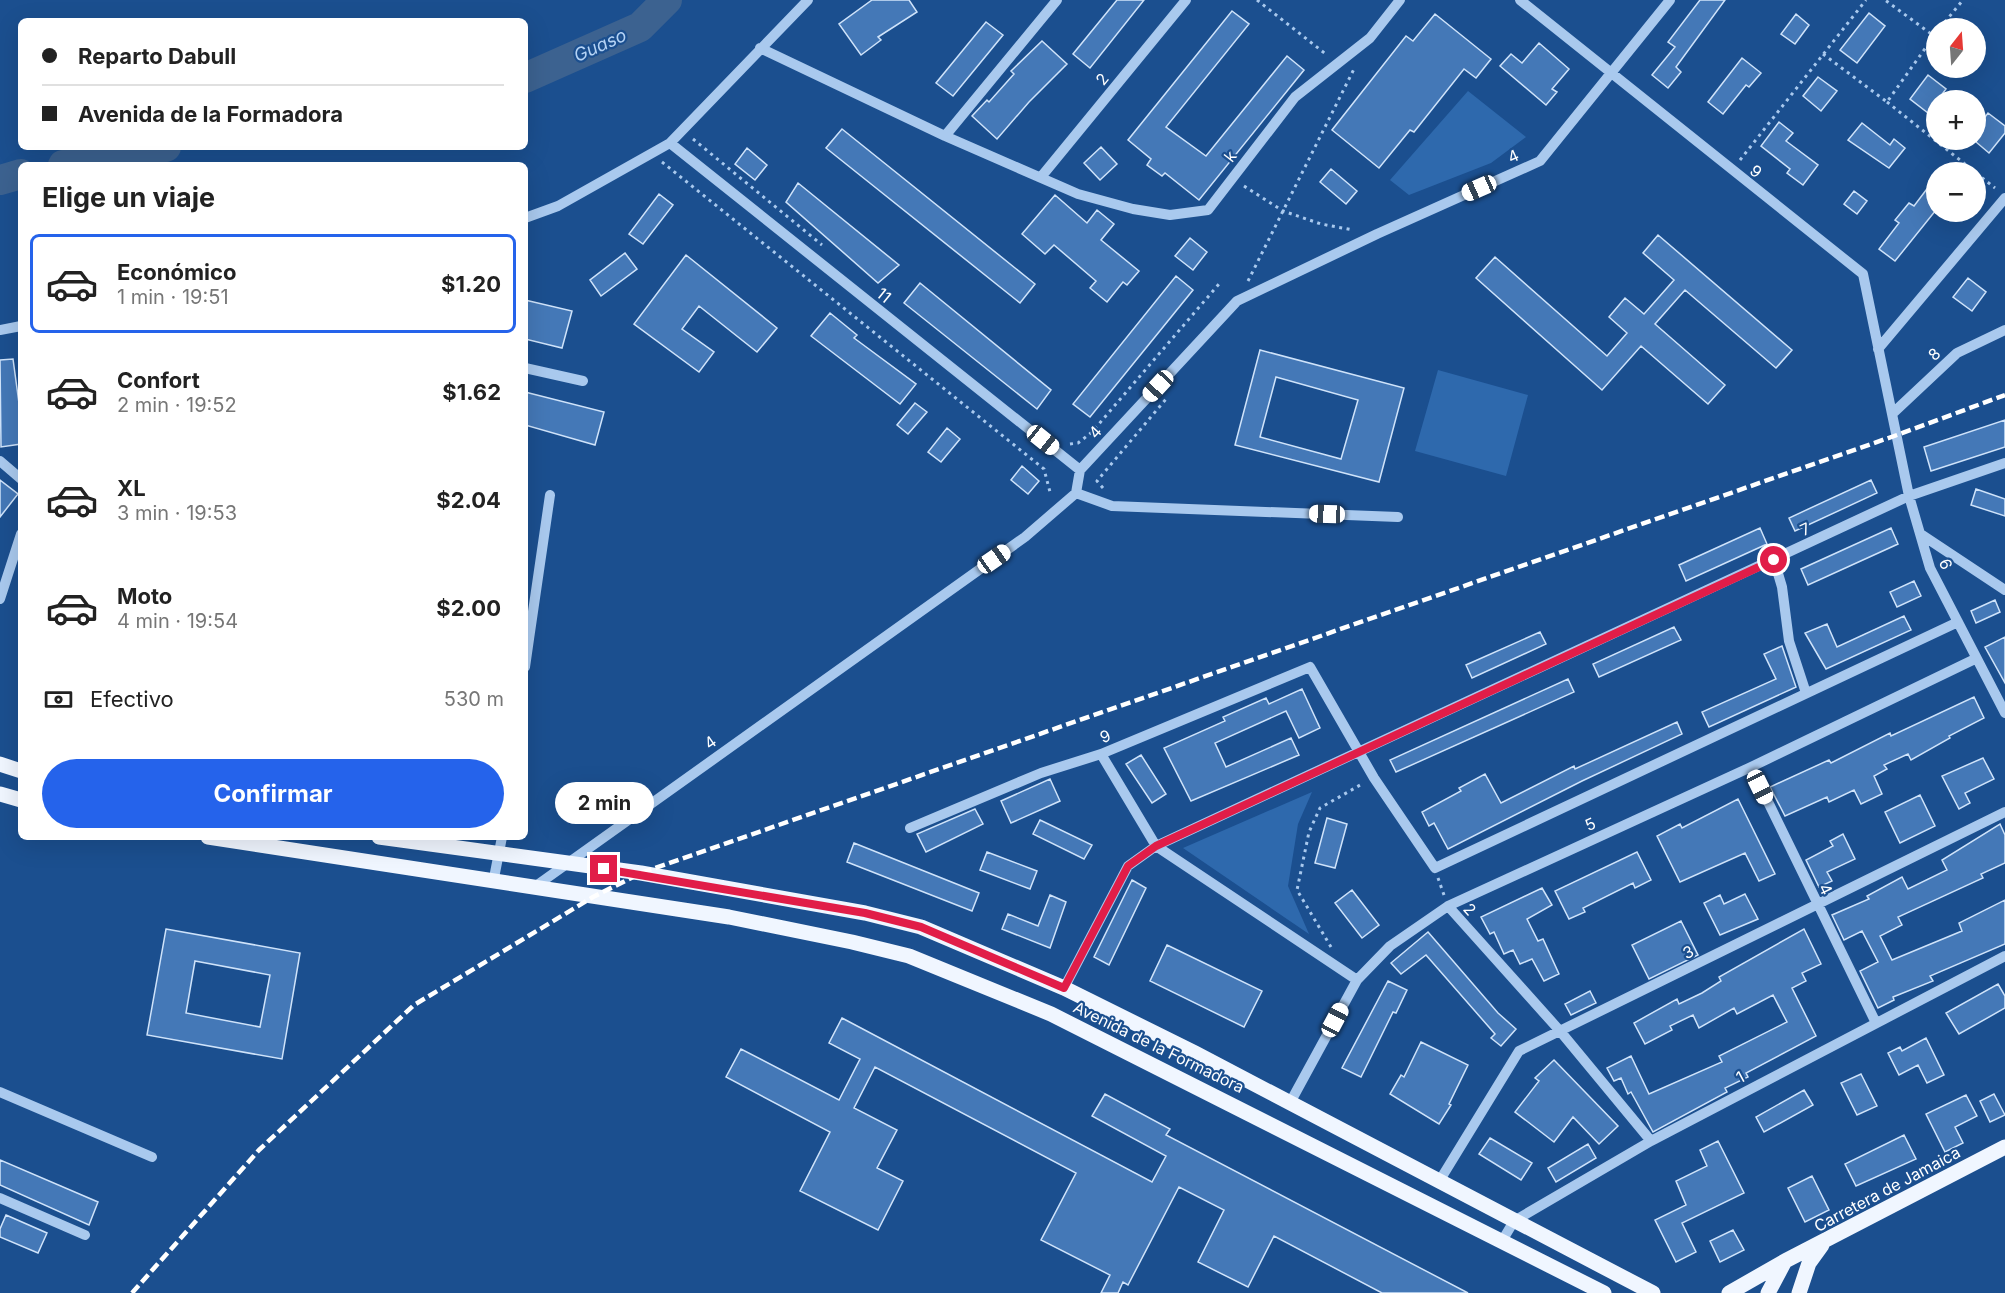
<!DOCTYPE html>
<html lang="es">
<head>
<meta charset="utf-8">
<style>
  body { margin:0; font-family:Inter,sans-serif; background:#f2f2f2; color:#222; height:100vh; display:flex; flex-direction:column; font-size:22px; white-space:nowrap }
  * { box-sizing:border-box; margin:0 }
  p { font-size:20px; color:#767676 }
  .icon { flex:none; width:33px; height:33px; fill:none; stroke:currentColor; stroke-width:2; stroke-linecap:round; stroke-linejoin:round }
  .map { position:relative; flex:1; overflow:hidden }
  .sheet { position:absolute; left:18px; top:162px; width:510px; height:678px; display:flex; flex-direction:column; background:#fff; border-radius:9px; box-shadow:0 6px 24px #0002 }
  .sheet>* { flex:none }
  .banner { position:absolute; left:18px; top:18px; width:510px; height:132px; border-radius:9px; box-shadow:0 6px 24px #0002; display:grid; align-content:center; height:132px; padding:0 24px; background:#fff }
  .needle { width:39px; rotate:17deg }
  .controls { position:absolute; left:1926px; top:18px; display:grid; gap:12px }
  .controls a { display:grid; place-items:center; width:60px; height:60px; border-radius:50%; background:#fff; box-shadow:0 6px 24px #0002; font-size:30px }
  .end { position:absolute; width:27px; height:27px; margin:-14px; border:8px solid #e11d48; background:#fff; box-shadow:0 0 0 3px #fff }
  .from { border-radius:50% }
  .bubble { position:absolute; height:42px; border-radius:21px; background:#fff; box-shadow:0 6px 24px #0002; font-size:20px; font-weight:700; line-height:42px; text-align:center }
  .car { position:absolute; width:18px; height:36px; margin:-18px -9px; border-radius:8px; box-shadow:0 0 4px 2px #0007; background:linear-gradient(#fff 24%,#345 0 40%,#fff 0 76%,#345 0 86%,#fff 0) }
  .banner b { display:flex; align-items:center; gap:21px; height:57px; font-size:22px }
  .banner b+b { border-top:2px solid #e0e0e0 }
  .banner i { width:15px; height:15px; background:#222 }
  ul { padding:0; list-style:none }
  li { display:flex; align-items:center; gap:18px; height:99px; margin:0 12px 9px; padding:0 12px; border:3px solid transparent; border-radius:9px }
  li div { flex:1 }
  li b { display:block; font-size:22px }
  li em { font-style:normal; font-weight:700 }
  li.current { border-color:#2563eb }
  li>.icon { width:54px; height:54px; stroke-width:1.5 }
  h2 { padding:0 24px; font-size:27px; line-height:72px }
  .pay { display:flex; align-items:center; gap:15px; height:66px; padding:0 24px; font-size:22px }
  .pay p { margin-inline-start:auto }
  .button { display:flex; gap:12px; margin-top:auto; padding:12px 24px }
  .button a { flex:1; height:69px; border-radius:36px; background:#2563eb; color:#fff; font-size:24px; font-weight:700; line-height:69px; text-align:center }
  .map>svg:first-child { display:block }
  .green { fill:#2e69ad }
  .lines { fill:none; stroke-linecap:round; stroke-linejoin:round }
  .river { stroke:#3c6290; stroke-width:30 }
  .building { fill:#4478b7; stroke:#cfe3fa; stroke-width:1.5; fill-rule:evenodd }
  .path { stroke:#a9c9ee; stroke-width:3; stroke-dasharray:3 4.5; stroke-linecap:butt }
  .minor { stroke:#a9c9ee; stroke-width:10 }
  .major { stroke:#f0f6ff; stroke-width:15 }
  .rail { stroke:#fff; stroke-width:4.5; stroke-dasharray:10 4.5; stroke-linecap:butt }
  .route { stroke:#e11d48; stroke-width:8 }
  .labels { text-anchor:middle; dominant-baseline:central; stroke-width:4.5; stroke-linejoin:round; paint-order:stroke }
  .street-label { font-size:16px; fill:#fff; stroke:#1b4f8f }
  .water-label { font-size:18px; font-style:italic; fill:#b5d3f5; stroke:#1b4f8f }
</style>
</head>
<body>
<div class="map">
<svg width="2005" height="1293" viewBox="0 0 2005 1293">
  <rect width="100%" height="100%" fill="#1b4f8f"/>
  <path class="green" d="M1468,91L1526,137L1491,163L1409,195L1390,180Z
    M1438,370L1528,395L1506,476L1415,451Z
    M1312,792L1298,824L1288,886L1309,934L1183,848Z"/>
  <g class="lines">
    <path class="river" d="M525,78L640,27L667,0
      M63,165L166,147
      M0,180L21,174"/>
  </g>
  <path class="building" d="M872,0H909L917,12L878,37L881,40L861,55L839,24Z
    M1117,0H1144L1090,68L1073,54Z
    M1700,0H1725L1676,67L1681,72L1668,88L1652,75L1675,47L1668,42Z
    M1232,11L1249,24L1166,127L1206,156L1287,56L1304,70L1199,200L1165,173L1162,176L1147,165L1151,159L1128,140Z
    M1869,13L1885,26L1857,63L1840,50Z
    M1435,14L1491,59L1476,78L1464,69L1414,132L1410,130L1379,168L1332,130L1406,36L1413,41Z
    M1796,14L1809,25L1795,44L1781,34Z
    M986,22L1003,35L953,96L936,83Z
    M1042,41L1067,64L1029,102L997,139L972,116L987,100L989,102L1014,74L1011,71Z
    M1539,43L1569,69L1552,89L1557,92L1546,105L1500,66L1511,54L1522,63Z
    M1742,58L1761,73L1749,87L1746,85L1723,114L1708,102Z
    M1928,75L1946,89L1928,113L1910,99Z
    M1818,77L1837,91L1821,111L1803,96Z
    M1988,113L2005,126V133L1989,153L1976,142V129Z
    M1779,122L1793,133L1786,141L1818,165L1803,185L1787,173L1790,169L1761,146Z
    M1862,123L1890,145L1894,139L1905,148L1889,168L1848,140Z
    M842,129L1035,284L1020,303L826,148Z
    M1101,147L1117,164L1100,180L1084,163Z
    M747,148L767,165L755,180L735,164Z
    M1331,169L1357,191L1346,204L1320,182Z
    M1936,177V210L1895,261L1879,249L1899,223L1895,220L1909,203L1914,206Z
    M798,183L899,265L878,283L786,202Z
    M1854,191L1867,201L1857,214L1844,204Z
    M659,194L673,205L643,244L629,234Z
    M1055,195L1087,223L1097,210L1114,224L1101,240L1139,271L1127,285L1123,282L1107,302L1090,288L1096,281L1054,245L1045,254L1022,234Z
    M1658,235L1792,350L1776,368L1685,290L1655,324L1725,385L1708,404L1641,346L1602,390L1476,278L1495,257L1607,356L1627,333L1609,317L1625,298L1644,314L1674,280L1643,253Z
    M1190,238L1207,252L1193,270L1175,256Z
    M625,253L637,269L601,296L590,280Z
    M686,255L777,328L757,352L699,306L682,329L714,352L699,372L634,324Z
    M1176,276L1193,290L1090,417L1073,404Z
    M1968,278L1986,292L1972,311L1953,297Z
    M920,283L1051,390L1037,409L904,303Z
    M525,300L572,311L562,348L525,339Z
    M830,313L857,335L854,338L916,384L900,404L811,336Z
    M1260,350L1404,388L1379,482L1235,445ZM1276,377L1358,400L1341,459L1260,437Z
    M13,359L21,418V444L1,447L0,360Z
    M525,392L604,412L595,445L525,425Z
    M915,403L927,412L908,434L897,425Z
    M2005,420V447L1931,471L1924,447Z
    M947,428L960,439L941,462L928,452Z
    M1022,466L1039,481L1028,494L1011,480Z
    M0,480L18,494L0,517Z
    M1871,480L1877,493L1795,531L1789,518Z
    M1976,489L2005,499V516L1971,505Z
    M1760,528L1767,544L1686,581L1679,565Z
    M1891,528L1898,544L1808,585L1801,569Z
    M1914,581L1921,596L1897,607L1890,592Z
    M1995,600L2000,612L1976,623L1971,611Z
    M1904,616L1911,630L1826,669L1805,633L1827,624L1837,647Z
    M1674,627L1681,640L1599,677L1593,664Z
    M1540,632L1546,644L1472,678L1466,665Z
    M2005,637V683L1985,647Z
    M1782,646L1796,687L1709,727L1702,712L1776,679L1764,654Z
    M1568,679L1574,692L1396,772L1390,760Z
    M1302,689L1320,728L1299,738L1286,711L1215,743L1226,767L1291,738L1299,755L1191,801L1164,748L1225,721L1223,717L1266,698L1269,704Z
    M1974,697L1984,718L1949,736L1950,738L1911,760L1908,754L1884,765L1887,769L1874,776L1882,794L1861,804L1854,790L1829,802L1827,797L1785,816L1770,787L1829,760L1831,763L1890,733L1891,736Z
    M1677,722L1682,734L1582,781L1448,849L1434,823L1429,826L1422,812L1461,791L1459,788L1485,774L1501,803L1574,766L1575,769Z
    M1141,755L1166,794L1152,803L1126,764Z
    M1983,758L1994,779L1965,793L1970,803L1959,809L1942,776Z
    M1050,779L1060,801L1011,823L1001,801Z
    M1920,795L1935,826L1900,843L1885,812Z
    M1738,799L1775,874L1759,881L1745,853L1680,882L1657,836L1680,824L1682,828Z
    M975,809L983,824L926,852L917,834Z
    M1327,818L1347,824L1335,868L1315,863Z
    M1040,820L1092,845L1084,859L1033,834Z
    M2000,824L2005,835V863L1981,874L1983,878L1898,917L1902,925L1880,936L1892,960L1962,931L1959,923L2005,900V944L1930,976L1933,981L1893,997L1894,1000L1878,1008L1860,971L1878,962L1862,931L1844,940L1832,915L1869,899L1867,896L1902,877L1908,889L1947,870L1942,860Z
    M1843,834L1855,859L1827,872L1832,881L1819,887L1806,860L1833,846L1830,841Z
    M854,843L979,893L972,911L847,862Z
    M987,852L1037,871L1030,889L980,870Z
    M1637,852L1651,880L1635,888L1633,883L1583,908L1585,912L1569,919L1555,891Z
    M1132,880L1146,888L1109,965L1094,957Z
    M1542,888L1552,905L1527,919L1538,941L1543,939L1559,974L1544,981L1532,959L1520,964L1513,950L1504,954L1494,932L1490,934L1481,917Z
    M1352,890L1379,925L1362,938L1335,903Z
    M1745,894L1758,919L1720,935L1704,903L1720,895L1724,904Z
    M1050,895L1066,902L1050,948L1002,929L1008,914L1038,926Z
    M1681,921L1698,955L1649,979L1632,945Z
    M166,929L300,953L282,1059L147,1035ZM195,961L270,975L260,1027L186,1013Z
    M1804,929L1821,964L1802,973L1806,981L1792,988L1816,1036L1746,1073L1748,1077L1725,1088L1727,1092L1653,1132L1631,1092L1628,1094L1621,1078L1614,1081L1607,1068L1631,1056L1649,1094L1722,1062L1719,1056L1787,1022L1773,995L1737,1014L1734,1008L1699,1028L1693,1015L1670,1026L1672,1030L1645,1044L1634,1023L1677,999L1679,1004L1702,993L1721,981L1719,977Z
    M1428,932L1498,1013L1516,1029L1501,1046L1491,1038L1495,1034L1426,955L1401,974L1391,963Z
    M1167,945L1262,991L1244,1027L1150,981Z
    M1388,981L1407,990L1396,1013L1393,1012L1361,1077L1342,1068Z
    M1998,984L2005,996V1008L1959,1034L1946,1013Z
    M1590,991L1596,1003L1571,1015L1565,1004Z
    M842,1018L1152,1182L1166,1156L1092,1116L1105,1094L1170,1129L1166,1135L1468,1293H1382L1274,1236L1248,1287L1198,1262L1224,1210L1179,1187L1128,1285L1123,1282L1118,1293H1101L1110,1275L1041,1240L1076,1173L875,1067L854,1108L897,1130L877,1168L903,1181L878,1230L800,1191L830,1132L726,1077L741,1049L839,1100L860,1059L829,1043Z
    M1926,1038L1944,1075L1927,1083L1918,1065L1899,1075L1888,1053L1900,1047L1902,1051Z
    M1421,1042L1468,1065L1449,1104L1451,1105L1439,1124L1390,1094L1401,1075L1404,1077Z
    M1554,1060L1618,1126L1599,1144L1573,1117L1554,1142L1515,1112L1539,1081L1535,1078Z
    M1861,1074L1877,1106L1857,1115L1841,1083Z
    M1804,1090L1813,1105L1764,1132L1756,1117Z
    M1994,1094L2005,1115L1990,1122L1980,1101Z
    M1966,1095L1977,1116L1955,1127L1963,1143L1945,1152L1926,1114Z
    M1904,1135L1916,1159L1856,1186L1845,1164Z
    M1490,1138L1532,1163L1521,1180L1479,1154Z
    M1718,1141L1744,1193L1682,1223L1696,1252L1676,1262L1655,1220L1686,1205L1676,1181L1707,1166L1700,1150Z
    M1588,1144L1596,1158L1556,1182L1548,1168Z
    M0,1160L98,1202L89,1225L0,1185Z
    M1812,1176L1829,1210L1805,1222L1788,1188Z
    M6,1215L47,1233L38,1253L0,1237V1229Z
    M1733,1230L1744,1250L1720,1262L1710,1241Z"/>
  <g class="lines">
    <path class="path" d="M1257,0L1327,55
      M1940,28L1963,0
      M1823,54L1887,102L1934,36L1885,0
      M1887,102L1975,172
      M693,139L822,245
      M1740,160L1866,0
      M662,162L1044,469L1050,492
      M1976,173L1995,188
      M1244,186L1283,211L1321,224L1353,230
      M1248,281L1355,67
      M1070,444L1078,443L1092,432L1219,284
      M1103,488L1097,481L1166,399
      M1438,878L1444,895
      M1331,947L1297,890L1309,832L1320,808L1362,784"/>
    <path class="minor" d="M1520,0L1863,274L1909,496L1930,568L2005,713
      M760,48L945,136L1078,194L1133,209L1170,215L1208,210L1295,97L1370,38L1400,0
      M945,136L1057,0
      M670,143L1080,470
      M1041,177L1186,0
      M525,218L558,206L670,143L808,0
      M0,330L21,326
      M1878,349L2005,198
      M525,368L583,381
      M1892,414L1957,353L2005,330
      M0,461L21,479
      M1076,493L1112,506L1398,517
      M1922,535L2005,590
      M1774,560L1782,587L1789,641L1806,693
      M0,599L21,534
      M525,638L529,639L525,667
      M529,639L550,495
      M1101,754L1156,846L1357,980
      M1751,767L1876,1023
      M910,828L1041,773L1101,754L1310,667L1374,778L1435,868L1958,622
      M493,883L502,837
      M533,888L1025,537L1076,493L1080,470L1237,301L1377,234L1540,161L1670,0
      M1448,906L1560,1031L1651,1141
      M1064,988L1128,866L1156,846L1909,496L2005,463
      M0,1092L152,1157
      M1291,1101L1357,980L1390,946L1448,906L1751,767L1975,659
      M1440,1180L1519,1051L2005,812
      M0,1198L85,1235
      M1502,1241L1514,1221L1651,1141L2005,956"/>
    <path class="major" d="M0,764L21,771
      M0,794L21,800
      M208,837L729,917L852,942L909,956L1051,1014L1604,1293
      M379,837L641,873L865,913L921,927L1064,988L1195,1053L1653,1293
      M1729,1293L1785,1261L2005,1147
      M1768,1293L1785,1261
      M1799,1293L1809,1263L1822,1245"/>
    <path class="rail" d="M132,1293L259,1150L414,1005L593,897L641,873L1897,435L2005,395"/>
  </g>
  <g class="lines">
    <path class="route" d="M604,869L865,913L921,927L1064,988L1128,866L1156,846L1774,560"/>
  </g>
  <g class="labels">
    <g class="street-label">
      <text transform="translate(1102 79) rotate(-51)">2</text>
      <text transform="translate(1230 156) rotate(-52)">k</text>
      <text transform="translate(1513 156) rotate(-24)">4</text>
      <text transform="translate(1756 171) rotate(38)">9</text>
      <text transform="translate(884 295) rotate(39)">11</text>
      <text transform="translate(1934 354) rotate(-43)">8</text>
      <text transform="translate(1095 432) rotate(-47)">4</text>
      <text transform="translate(1805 529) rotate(-25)">7</text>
      <text transform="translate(1946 564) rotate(67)">6</text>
      <text transform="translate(1105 736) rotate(-22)">9</text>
      <text transform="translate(710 742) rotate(-35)">4</text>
      <text transform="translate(1590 824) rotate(-25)">5</text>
      <text transform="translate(1826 889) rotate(64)">4</text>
      <text transform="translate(1470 909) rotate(48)">2</text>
      <text transform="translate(1688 952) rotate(-26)">3</text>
      <text transform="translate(1159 1047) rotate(26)">Avenida de la Formadora</text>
      <text transform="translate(1740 1077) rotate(-28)">1</text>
      <text transform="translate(1887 1189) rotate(-28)">Carretera de Jamaica</text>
    </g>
    <g class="water-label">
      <text transform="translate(600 45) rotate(-24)">Guaso</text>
    </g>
  </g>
</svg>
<div class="controls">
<a><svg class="needle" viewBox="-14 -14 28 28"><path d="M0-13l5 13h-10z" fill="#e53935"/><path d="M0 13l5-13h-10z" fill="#767676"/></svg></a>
<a>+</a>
<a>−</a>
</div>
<i class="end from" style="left:1774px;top:560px"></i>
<i class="end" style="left:604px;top:869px"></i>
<div class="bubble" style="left:555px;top:782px;width:99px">2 min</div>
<i class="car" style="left:1479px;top:188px;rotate:246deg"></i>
<i class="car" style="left:1158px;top:386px;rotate:223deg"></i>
<i class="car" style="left:1043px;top:440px;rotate:129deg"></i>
<i class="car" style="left:1327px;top:514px;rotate:272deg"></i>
<i class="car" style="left:994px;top:559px;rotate:55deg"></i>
<i class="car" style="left:1760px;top:787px;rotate:154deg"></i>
<i class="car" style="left:1335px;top:1020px;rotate:28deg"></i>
<div class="banner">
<b><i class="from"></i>Reparto Dabull</b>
<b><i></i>Avenida de la Formadora</b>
</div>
<section class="sheet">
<h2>Elige un viaje</h2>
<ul>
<li class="current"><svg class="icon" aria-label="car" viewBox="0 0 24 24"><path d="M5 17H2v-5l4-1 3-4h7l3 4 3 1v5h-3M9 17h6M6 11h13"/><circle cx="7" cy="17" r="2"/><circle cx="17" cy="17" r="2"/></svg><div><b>Económico</b><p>1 min · 19:51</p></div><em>$1.20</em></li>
<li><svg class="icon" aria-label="car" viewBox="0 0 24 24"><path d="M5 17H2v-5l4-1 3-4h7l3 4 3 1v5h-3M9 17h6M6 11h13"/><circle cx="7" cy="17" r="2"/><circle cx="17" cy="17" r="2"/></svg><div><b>Confort</b><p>2 min · 19:52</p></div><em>$1.62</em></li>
<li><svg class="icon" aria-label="car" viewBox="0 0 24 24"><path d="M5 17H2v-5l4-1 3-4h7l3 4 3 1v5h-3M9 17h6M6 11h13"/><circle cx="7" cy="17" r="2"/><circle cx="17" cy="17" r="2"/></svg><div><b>XL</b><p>3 min · 19:53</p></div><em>$2.04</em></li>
<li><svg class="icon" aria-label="car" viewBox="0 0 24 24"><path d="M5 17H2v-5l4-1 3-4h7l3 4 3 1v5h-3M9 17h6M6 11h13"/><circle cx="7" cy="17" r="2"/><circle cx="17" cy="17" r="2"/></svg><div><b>Moto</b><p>4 min · 19:54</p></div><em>$2.00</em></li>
</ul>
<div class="pay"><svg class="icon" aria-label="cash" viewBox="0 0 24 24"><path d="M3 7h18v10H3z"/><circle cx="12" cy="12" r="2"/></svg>Efectivo<p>530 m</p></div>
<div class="button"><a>Confirmar</a></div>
</section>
</div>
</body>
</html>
